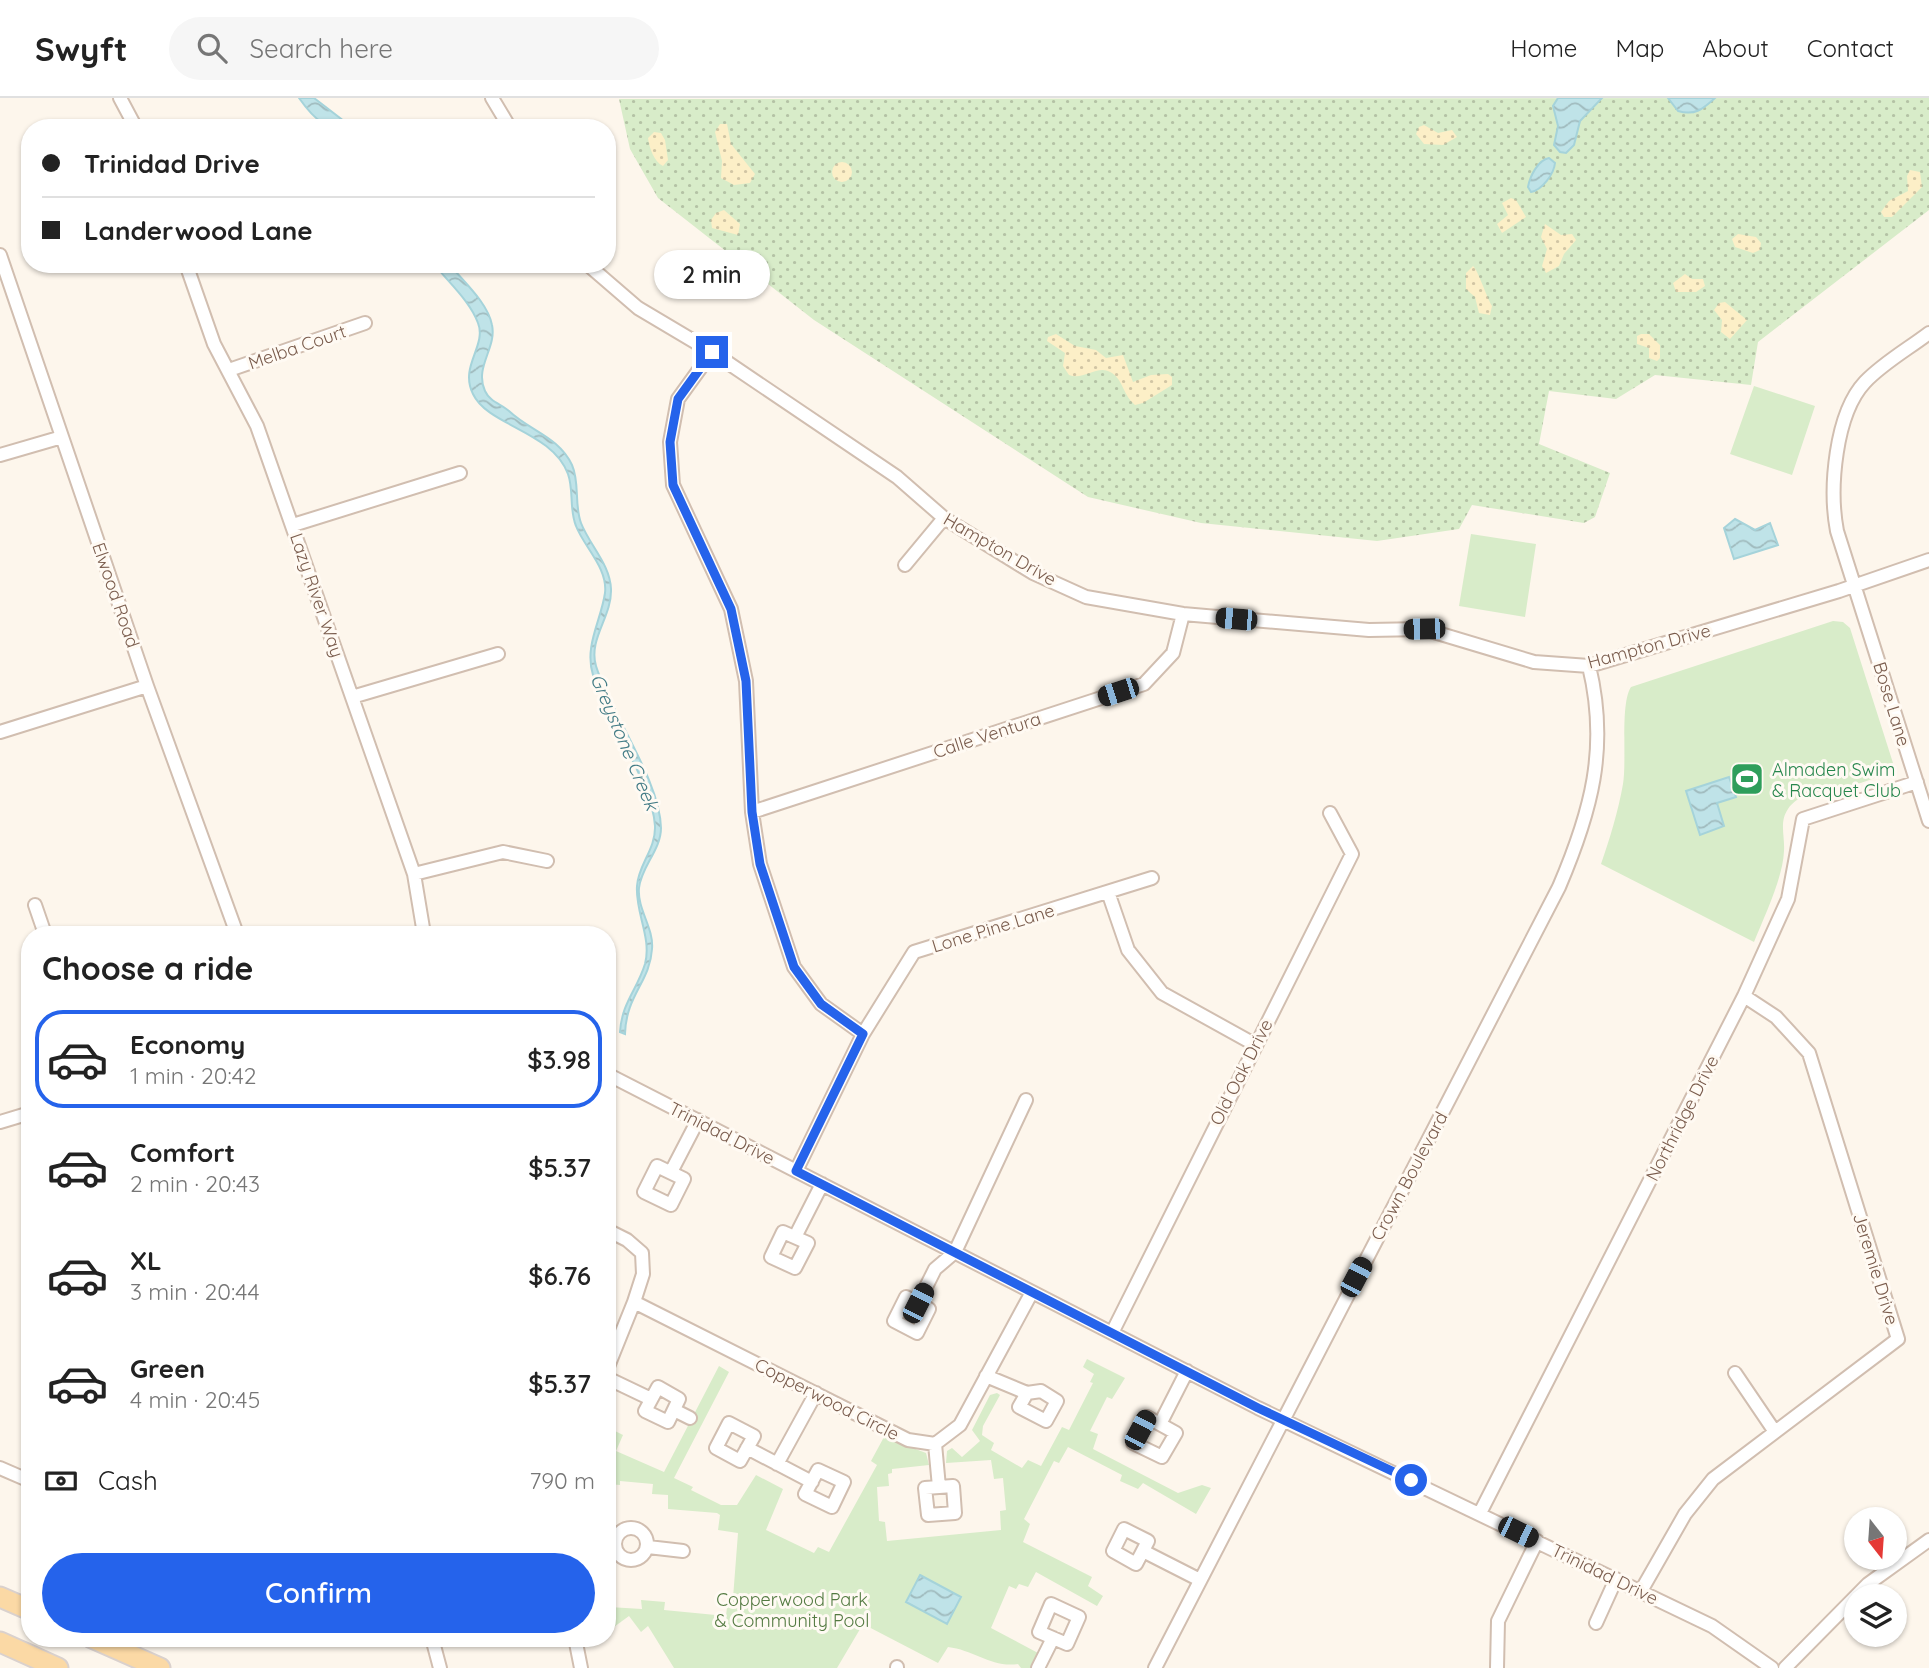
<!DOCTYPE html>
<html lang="en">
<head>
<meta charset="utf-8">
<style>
  body { margin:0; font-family:Quicksand,sans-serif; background:#f6f6f6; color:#222; height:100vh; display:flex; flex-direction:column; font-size:26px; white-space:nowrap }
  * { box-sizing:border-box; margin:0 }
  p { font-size:23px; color:#767676 }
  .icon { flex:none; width:38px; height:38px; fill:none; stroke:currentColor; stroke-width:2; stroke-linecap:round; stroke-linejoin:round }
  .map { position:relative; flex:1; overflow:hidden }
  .drawer { position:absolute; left:21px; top:828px; width:595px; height:721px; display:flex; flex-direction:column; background:#fff; border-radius:28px; box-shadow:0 2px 5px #0004 }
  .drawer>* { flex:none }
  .banner { position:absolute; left:21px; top:21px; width:595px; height:154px; border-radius:28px; box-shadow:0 2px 5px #0004; display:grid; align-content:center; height:154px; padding:0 21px; background:#fff }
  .needle { width:46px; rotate:163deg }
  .buttons { position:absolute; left:1844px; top:1409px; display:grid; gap:14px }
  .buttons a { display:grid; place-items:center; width:63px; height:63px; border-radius:50%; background:#fff; box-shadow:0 2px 5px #0004; font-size:35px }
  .end { position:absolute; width:32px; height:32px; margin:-16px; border:9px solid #2563eb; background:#fff; box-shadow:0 0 0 4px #fff }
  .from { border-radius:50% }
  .bubble { position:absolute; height:49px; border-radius:24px; background:#fff; box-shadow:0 2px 5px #0004; font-size:23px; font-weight:600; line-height:49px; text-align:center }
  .car { position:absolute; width:21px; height:42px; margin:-21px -10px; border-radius:9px; box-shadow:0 0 5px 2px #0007; background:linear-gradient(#222 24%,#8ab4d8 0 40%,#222 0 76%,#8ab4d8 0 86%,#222 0) }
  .banner b { display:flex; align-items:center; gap:24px; height:66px; font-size:26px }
  .banner b+b { border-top:2px solid #e0e0e0 }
  .banner i { width:18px; height:18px; background:#222 }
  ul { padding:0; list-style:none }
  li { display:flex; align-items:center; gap:21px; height:98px; margin:0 14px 10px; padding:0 7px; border:4px solid transparent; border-radius:28px }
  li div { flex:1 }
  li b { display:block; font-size:26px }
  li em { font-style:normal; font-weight:600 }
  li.active { border-color:#2563eb }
  li>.icon { width:63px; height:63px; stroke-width:1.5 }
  h2 { padding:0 21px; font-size:32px; line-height:84px }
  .pay { display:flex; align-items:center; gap:18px; height:77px; padding:0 21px; font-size:26px }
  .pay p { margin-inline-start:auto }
  .action { display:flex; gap:14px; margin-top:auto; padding:14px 21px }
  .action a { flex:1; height:80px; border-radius:42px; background:#2563eb; color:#fff; font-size:28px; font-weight:600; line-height:80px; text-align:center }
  header { display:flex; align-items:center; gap:42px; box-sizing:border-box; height:98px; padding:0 35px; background:#fff; border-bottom:2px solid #e0e0e0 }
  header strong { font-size:33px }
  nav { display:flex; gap:38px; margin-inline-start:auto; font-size:24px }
  .search { width:490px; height:63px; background:#f6f6f6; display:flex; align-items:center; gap:18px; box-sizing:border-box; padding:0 24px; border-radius:38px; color:#767676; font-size:26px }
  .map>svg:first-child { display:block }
  .grass { fill:url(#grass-dots) }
  .sand { fill:url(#sand-dots) }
  .park { fill:#d8ecc9 }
  .water { fill:url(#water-waves); stroke:#a5d3da; stroke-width:2 }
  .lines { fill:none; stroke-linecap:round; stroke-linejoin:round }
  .street-casing { stroke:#d1beb0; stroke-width:16 }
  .primary-casing { stroke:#dad1cd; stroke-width:23 }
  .street { stroke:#fff; stroke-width:12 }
  .primary { stroke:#fbd9a5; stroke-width:19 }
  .route { stroke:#2563eb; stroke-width:9 }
  .labels { text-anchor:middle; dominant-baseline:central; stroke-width:6; stroke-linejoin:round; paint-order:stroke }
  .street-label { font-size:18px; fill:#7a5c4d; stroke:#fffaf3 }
  .leisure-label { font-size:18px; fill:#27864d; stroke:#fffaf3; text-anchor:start }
  .park-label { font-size:18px; fill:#537a41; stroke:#fffaf3 }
  .water-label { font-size:19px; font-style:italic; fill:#437c86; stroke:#fffaf3 }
</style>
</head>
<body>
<header>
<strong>Swyft</strong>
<div class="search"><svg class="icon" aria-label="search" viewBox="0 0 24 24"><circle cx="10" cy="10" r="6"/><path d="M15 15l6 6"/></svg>Search here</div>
<nav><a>Home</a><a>Map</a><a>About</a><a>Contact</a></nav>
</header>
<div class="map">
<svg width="1929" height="1570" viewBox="0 0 1929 1570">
  <defs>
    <pattern id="grass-dots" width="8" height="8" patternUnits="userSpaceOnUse" patternTransform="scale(1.75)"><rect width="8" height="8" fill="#d8ecc9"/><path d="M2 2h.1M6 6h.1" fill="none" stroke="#b4c2a5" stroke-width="1.8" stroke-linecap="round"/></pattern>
    <pattern id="sand-dots" width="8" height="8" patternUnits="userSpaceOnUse" patternTransform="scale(1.75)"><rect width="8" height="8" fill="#fcefc7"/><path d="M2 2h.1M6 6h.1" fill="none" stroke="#d1c5a4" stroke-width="1.8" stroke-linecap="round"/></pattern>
    <pattern id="water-waves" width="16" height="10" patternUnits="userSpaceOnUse" patternTransform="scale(1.75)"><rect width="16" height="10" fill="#bfe3e8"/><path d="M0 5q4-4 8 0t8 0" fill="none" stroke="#a0bbbe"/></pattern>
  </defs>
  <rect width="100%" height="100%" fill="#fdf6ec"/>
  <path class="grass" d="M1929,0V112L1758,244L1751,287L1655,277L1616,301L1549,293L1539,346L1610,375L1595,419L1584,425L1472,407L1459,431L1377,443L1201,425L1088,399L814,222L658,100L630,51L619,1Z"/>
  <path class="sand" d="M720,26H727L731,46L755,76L750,85L734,87L721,80L722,63L715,34Z
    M1424,27L1438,35L1452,32L1457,39L1443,47L1424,46L1416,36L1419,29Z
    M654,34L661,35L665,42L668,62L663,68C654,64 649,49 648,40Z
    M832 74a10 10 0 1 1 20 0a10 10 0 1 1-20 0Z
    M1910,72L1920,74L1922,89L1892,119H1884L1881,114L1889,103L1908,93L1907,78Z
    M1511,100L1516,102L1526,119L1502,135L1497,126L1508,117L1502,105Z
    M724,112L740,126L738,137L712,130L711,122L716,115Z
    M1545,126L1561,137L1572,136L1576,142L1564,156L1559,168L1546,175L1542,168L1547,151L1541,139Z
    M1738,136L1756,139L1761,145L1760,152L1753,155L1735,149L1732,141Z
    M1473,168C1478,172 1486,198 1492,208L1490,217L1479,215L1475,199L1466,191V175Z
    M1685,176L1692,181H1703L1705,188L1696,194H1676L1673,185Z
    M1725,204L1747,222L1730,241L1721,234L1722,222L1714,212L1719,205Z
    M1056,236L1075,248L1096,252L1106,260L1123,257L1133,284L1151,277L1168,276L1172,279V287L1143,305L1135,307C1124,299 1123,282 1112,275C1098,265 1084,283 1069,277L1063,268L1065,255L1047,243L1048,239Z
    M1641,236H1649L1660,247V260L1657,263L1649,260V250L1637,246V238Z"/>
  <path class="park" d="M1754,288L1815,308L1792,377L1730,356Z
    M1471,436L1536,446L1525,519L1459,508Z
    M1833,523L1843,524L1850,530L1893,665C1867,699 1809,681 1788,711C1779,724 1785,738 1784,753C1783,780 1764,819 1754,844L1601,766C1610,740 1618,714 1623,686C1627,661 1620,606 1631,589Z
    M1087,1261L1125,1280L1112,1301L1107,1299L1090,1333L1098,1336L1093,1351L1178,1395L1202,1387L1211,1390L1196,1416L1143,1385L1138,1391L1120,1383L1122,1377L1068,1349L1059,1365L1054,1363L1024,1421L1030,1426L1023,1444L1092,1479L1088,1488L1103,1498L1097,1508L1036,1474L1028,1489L1019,1486L1016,1491L1009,1488L991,1530L1038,1555L1033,1570H1021L1018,1566C992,1570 974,1552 948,1549L938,1565L863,1526L837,1570H674L648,1528L641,1534L629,1518L607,1534V1504L609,1509L642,1511L641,1502L665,1504L664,1512L726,1518L728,1500H733L738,1435L718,1432L720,1417L717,1415L668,1411V1397L652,1396L653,1386L620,1383V1387L607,1386V1329L623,1337L616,1353L664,1374L719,1268L729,1274L674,1380L693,1389L691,1392L721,1407H737L756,1377L783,1391L766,1432L814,1455L818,1449L829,1454L877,1367L871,1363L884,1339L926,1355L929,1367L892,1371V1375L888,1376L889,1388L877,1389L879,1423L885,1424L887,1443L1001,1432L1000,1413L1006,1412L1003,1380L994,1381L991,1362L946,1365L947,1353L952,1350L962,1359L980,1343L972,1332L990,1297L997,1295L1000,1297L983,1328L982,1337L994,1345L991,1352L1022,1370L1028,1362L1041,1368L1062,1329L1069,1332L1093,1285L1090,1284L1094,1276L1083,1269Z"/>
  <path class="water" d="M299,0H314L353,30C324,30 316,24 299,0Z
    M1558,0H1602L1580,23L1574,47L1566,55L1560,54L1554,47L1558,28L1553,8Z
    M1668,0H1715C1703,11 1695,18 1678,13Z
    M1549,60L1555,65C1554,76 1542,92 1531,94L1528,89C1530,78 1538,62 1549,60Z
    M434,166H449C463,183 488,205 492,227C497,250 474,269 485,293C490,304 501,306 509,313C530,333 559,339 572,367C580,385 574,406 581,425C590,448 610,466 611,491C612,519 588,541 596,568C611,616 660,682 661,730C661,752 641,769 639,790C637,811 654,830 652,851C650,884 626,897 625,936L620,934C622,904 637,892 645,866C652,840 635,814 637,788C638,767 656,751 655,728C653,687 606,620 593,577C584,548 601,523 605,495C608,470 584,449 576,428C569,411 574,393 568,376C552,333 488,328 473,296C459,268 487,248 478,225C470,203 448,184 434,166Z
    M1735,421L1755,432L1770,425L1778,447L1734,461L1724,430Z
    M1729,679L1736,699L1717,705L1724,728L1700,737L1686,693Z
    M920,1477L961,1499L947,1526L906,1504Z"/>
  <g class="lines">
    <defs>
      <path id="street" d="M120,0L136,30
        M492,0L510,30
        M0,157L147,588L237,836
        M186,166L214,246L257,328L414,776L424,836
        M587,166L638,210L712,254L897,379L944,420L1033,475L1086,499L1183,516L1369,532L1424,531L1534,564L1589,568L1839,493L1929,462
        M1929,235C1908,251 1883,265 1865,284C1835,316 1829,391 1837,433L1929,723
        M712,254L678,301L670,344L673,387L731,511L746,583L752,714L760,766L794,869L821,906L863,936
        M229,272L365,225
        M0,357L62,339
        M293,427L460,375
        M905,467L944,420
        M352,599L498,556
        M0,634L147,588
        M752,714L1144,586L1173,555L1183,516
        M414,776L503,754L547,763
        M1108,794L1128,852L1162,895L1254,946
        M35,807L45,836
        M607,976L1258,1310L1712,1528L1772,1570
        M0,1024L30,1015
        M657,1068L684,1081L671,1107L644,1094Z
        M796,1073L863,936L914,854L1152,780
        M671,1074L698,1022
        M607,1132L627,1142L642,1155L643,1176L634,1204
        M783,1134L808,1145L795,1170L771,1159Z
        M795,1139L822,1086
        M918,1205L906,1199L894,1223L917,1235L929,1211L918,1205L935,1171L955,1154L1026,1002
        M1112,1235L1352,756L1330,715
        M607,1271L634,1204L908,1342L935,1346L960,1327L1032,1194
        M1735,1275L1775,1334
        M986,1278L1027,1295L1041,1293L1057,1303L1046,1323L1019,1309L1027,1295
        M607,1280L651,1301
        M658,1289L679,1301L668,1324L645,1313Z
        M674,1312L690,1320
        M1147,1319L1176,1335L1162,1359L1133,1345Z
        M729,1325L754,1338L740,1363L716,1350Z
        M1160,1326L1187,1273
        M935,1346L939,1389L925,1390L928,1417L955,1415L953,1388L939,1389
        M747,1350L812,1384
        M777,1366L816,1295
        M0,1370L30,1383
        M818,1372L844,1384L832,1409L805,1396Z
        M1480,1415L1744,898L1788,801L1803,721L1917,684
        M615 1446a16 16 0 1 1 32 0a16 16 0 1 1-32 0Z
        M1124,1431L1148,1443L1136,1466L1113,1453Z
        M648,1449L683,1453
        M1143,1453L1200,1482
        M1641,1493L1685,1416L1713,1381L1898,1241L1809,955L1776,919L1744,898
        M1051,1506L1079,1519L1067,1546L1039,1534Z
        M1596,1525L1616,1481
        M432,1540L440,1570
        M575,1540L581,1570
        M897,1570V1569
        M1038,1570L1053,1540
        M1155,1570L1559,789C1591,714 1609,650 1589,568
        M1497,1570L1498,1523L1537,1443
        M1785,1570L1868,1486L1929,1442"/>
      <path id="primary" d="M0,1499L30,1512
        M92,1540L160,1570
        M0,1544L58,1570"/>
    </defs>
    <use href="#street" class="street-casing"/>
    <use href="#primary" class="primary-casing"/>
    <use href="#street" class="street"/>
    <use href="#primary" class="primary"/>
  </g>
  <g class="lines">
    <path class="route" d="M712,254L678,301L670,344L673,387L731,511L746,583L752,714L760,766L794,869L821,906L863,936L796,1073L1258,1310L1411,1382"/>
  </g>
  <defs>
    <symbol id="stadium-square" viewBox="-11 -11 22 22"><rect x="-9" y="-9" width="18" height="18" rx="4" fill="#2e9e5b" stroke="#fffaf3"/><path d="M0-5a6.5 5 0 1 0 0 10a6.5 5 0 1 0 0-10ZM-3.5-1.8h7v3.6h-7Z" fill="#fff"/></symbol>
  </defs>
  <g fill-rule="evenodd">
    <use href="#stadium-square" x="1728" y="662" width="38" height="38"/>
  </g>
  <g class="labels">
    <g class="street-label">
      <text transform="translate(297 249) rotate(-19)">Melba Court</text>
      <text transform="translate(1000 451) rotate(30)">Hampton Drive</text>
      <text transform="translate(116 497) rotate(71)">Elwood Road</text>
      <text transform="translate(317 497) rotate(71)">Lazy River Way</text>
      <text transform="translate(1649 548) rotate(-15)">Hampton Drive</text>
      <text transform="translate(1892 606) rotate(73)">Bose Lane</text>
      <text transform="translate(987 637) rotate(-18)">Calle Ventura</text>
      <text transform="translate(993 830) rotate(-17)">Lone Pine Lane</text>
      <text transform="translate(1241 974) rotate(-63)">Old Oak Drive</text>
      <text transform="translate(1682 1020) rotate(-63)">Northridge Drive</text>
      <text transform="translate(722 1035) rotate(27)">Trinidad Drive</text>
      <text transform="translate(1409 1078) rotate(-62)">Crown Boulevard</text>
      <text transform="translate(1876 1171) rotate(73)">Jeremie Drive</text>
      <text transform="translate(827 1301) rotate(27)">Copperwood Circle</text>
      <text transform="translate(1605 1476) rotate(26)">Trinidad Drive</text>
    </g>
    <g class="leisure-label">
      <text x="1772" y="671">Almaden Swim<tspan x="1772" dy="21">&amp; Racquet Club</tspan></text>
    </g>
    <g class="park-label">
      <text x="792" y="1501">Copperwood Park<tspan x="792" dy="21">&amp; Community Pool</tspan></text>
    </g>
    <g class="water-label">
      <text transform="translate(625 644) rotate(67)">Greystone Creek</text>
    </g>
  </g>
</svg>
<div class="buttons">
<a><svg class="needle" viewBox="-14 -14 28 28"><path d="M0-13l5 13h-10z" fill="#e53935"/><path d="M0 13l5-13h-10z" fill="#767676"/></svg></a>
<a><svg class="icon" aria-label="layers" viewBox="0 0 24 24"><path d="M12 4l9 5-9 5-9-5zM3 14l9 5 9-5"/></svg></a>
</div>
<i class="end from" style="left:1411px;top:1382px"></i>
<i class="end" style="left:712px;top:254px"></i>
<div class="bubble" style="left:654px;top:152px;width:116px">2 min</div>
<i class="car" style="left:1236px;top:521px;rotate:275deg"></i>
<i class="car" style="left:1424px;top:531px;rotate:269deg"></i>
<i class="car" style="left:1118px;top:594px;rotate:252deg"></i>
<i class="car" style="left:1356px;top:1179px;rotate:28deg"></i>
<i class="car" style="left:918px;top:1205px;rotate:27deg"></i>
<i class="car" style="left:1140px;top:1332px;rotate:28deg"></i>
<i class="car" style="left:1518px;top:1434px;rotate:116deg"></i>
<div class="banner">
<b><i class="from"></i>Trinidad Drive</b>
<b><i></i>Landerwood Lane</b>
</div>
<section class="drawer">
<h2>Choose a ride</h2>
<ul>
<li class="active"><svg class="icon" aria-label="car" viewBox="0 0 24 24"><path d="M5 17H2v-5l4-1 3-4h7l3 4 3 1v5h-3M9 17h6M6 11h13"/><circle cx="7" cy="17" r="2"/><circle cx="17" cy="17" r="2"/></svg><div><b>Economy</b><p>1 min · 20:42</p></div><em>$3.98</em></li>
<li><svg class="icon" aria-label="car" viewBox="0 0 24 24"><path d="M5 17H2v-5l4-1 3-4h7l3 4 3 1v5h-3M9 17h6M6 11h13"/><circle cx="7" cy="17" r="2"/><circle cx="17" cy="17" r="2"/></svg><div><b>Comfort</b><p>2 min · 20:43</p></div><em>$5.37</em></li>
<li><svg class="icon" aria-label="car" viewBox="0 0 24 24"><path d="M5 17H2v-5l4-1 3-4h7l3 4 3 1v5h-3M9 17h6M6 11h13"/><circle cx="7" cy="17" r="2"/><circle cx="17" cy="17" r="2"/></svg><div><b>XL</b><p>3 min · 20:44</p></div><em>$6.76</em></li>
<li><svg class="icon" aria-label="car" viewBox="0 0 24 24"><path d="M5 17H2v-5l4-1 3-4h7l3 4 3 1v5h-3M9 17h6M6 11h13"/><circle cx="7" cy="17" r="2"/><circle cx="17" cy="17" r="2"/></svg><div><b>Green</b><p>4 min · 20:45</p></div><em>$5.37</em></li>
</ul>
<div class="pay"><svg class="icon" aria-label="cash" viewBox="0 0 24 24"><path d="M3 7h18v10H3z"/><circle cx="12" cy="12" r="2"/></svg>Cash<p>790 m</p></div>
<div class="action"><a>Confirm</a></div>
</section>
</div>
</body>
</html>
